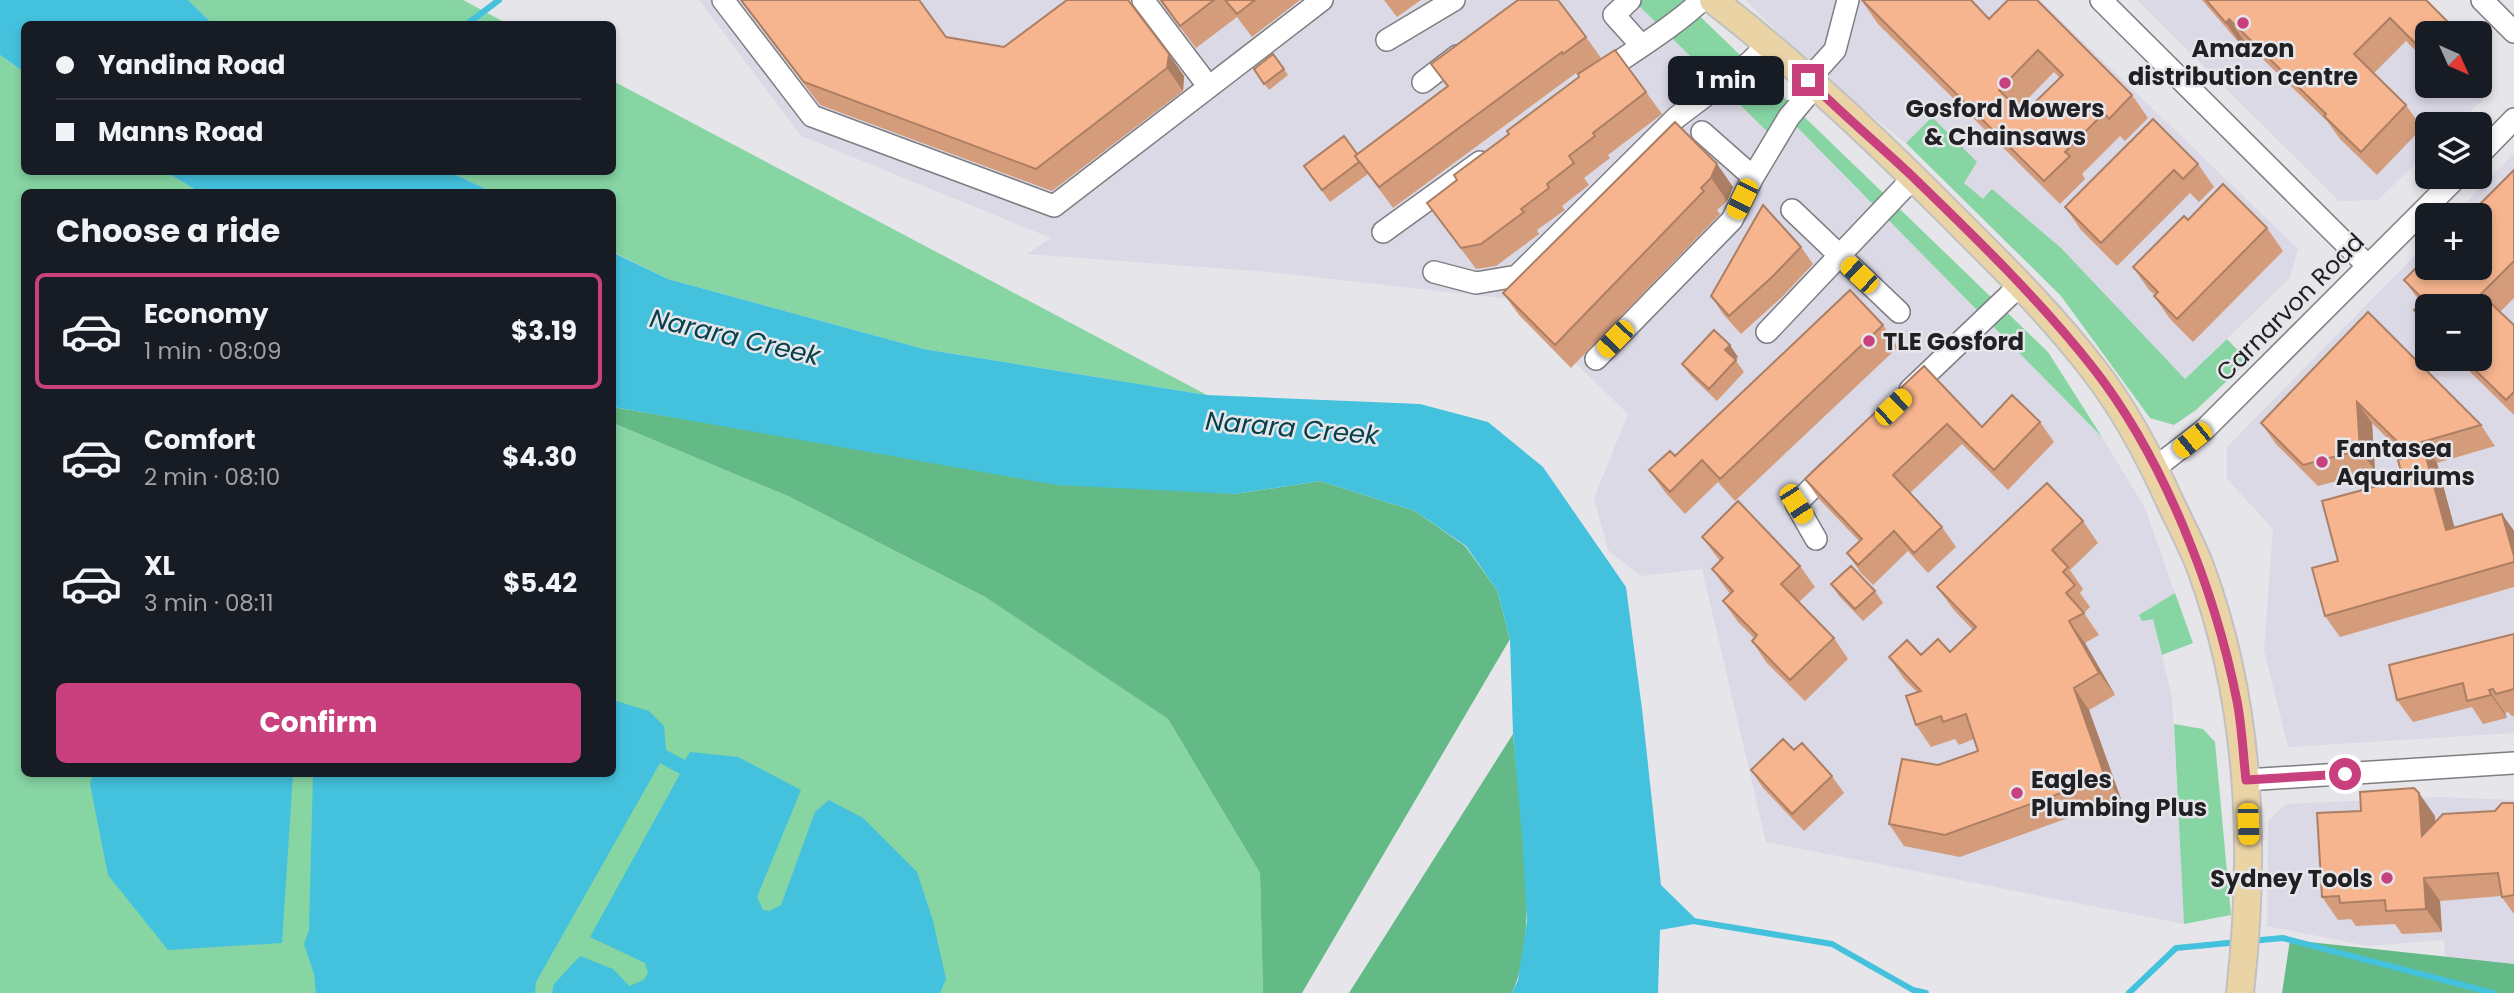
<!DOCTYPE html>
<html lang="en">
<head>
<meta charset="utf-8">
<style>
  body { margin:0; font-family:Poppins,sans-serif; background:#20242c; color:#f1f3f6; height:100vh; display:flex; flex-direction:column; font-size:26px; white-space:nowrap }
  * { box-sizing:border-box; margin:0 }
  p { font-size:23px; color:#9ea1a6 }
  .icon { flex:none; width:38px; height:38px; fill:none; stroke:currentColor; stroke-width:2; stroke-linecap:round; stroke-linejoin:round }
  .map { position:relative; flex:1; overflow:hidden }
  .panel { position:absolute; left:21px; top:189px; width:595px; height:588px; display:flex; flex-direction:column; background:#171b24; border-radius:10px; box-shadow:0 4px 10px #0003 }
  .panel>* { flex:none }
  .guide { position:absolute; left:21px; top:21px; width:595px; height:154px; border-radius:10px; box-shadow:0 4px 10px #0003; display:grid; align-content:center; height:154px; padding:0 35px; background:#171b24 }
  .needle { width:46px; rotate:135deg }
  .controls { position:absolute; left:2415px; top:21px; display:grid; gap:14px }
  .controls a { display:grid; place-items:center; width:77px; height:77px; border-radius:10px; background:#171b24; box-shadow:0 4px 10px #0003; font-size:35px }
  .end { position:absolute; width:32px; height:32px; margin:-16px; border:9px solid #c8407d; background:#fff; box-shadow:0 0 0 4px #fff }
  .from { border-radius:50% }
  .bubble { position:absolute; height:49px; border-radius:10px; background:#171b24; box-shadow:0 4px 10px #0003; font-size:23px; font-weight:700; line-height:49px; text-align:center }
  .car { position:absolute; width:21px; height:42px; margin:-21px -10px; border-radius:9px; box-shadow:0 0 5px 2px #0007; background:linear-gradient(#f5c518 24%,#345 0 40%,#f5c518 0 76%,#345 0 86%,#f5c518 0) }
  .guide b { display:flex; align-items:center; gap:24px; height:66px; font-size:26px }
  .guide b+b { border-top:2px solid #363941 }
  .guide i { width:18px; height:18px; background:#f1f3f6 }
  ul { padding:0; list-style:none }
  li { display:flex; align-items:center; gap:21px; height:116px; margin:0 14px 10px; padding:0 21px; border:4px solid transparent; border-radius:10px }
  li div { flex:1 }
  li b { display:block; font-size:26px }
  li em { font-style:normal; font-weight:700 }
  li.on { border-color:#c8407d }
  li>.icon { width:63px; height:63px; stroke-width:1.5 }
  h2 { padding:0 35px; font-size:32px; line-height:84px }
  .button { display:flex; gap:14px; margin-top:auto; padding:14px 35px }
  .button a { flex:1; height:80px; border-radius:10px; background:#c8407d; color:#fff; font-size:28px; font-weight:700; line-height:80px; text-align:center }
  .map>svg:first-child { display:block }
  .built { fill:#dad9e5; fill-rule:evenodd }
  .green { fill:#86d5a3 }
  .forest { fill:#63ba86 }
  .water { fill:#44c2dd }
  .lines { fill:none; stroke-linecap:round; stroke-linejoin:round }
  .stream { stroke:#44c2dd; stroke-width:6 }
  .minor-casing { stroke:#7e7e82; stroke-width:24 }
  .major-casing { stroke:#c1c1c1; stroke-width:30 }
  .minor { stroke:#fff; stroke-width:21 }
  .major { stroke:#ead3a5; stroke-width:26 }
  .wall { fill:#d49c7b; fill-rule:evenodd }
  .shaded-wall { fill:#ac7f64 }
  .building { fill:#f6b58f; stroke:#ac7f64; stroke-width:2; fill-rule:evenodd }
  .route { stroke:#c8407d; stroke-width:9 }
  .poi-dot { fill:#c8407d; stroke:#e6e6ea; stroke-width:2.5 }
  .labels { text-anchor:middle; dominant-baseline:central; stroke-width:5; stroke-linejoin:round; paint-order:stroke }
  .poi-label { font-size:24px; font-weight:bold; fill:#212123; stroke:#e6e6ea; text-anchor:start }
  .street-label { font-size:24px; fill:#212123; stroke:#e6e6ea }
  .water-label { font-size:26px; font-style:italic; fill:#06404c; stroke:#e6e6ea }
</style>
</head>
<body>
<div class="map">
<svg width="2514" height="993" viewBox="0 0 2514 993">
  <rect width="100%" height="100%" fill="#e6e6ea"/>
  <path class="built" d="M699,0H1633L1783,147L1794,124L2102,437L2145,508L2175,593L2140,615L2153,618L2172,697L2184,924L1766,842L1702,569L1641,576L1608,550L1594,498L1628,414L1509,299L1269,272L1027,254L1051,238L801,136Z
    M1746,0H2040L2298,249L2290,278L2185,379L1992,189L1983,200L1963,183L1932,117L1906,143L1821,76Z
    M2137,0H2426L2460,33H2427V86H2480V53L2489,62L2490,93L2457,124H2427V153L2378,200L2339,201Z
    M2514,153V733L2288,747L2264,650L2273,529L2227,479V447L2427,243V268H2480V215H2454ZM2427,306H2480V359H2427Z
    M2439,797L2514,800V965L2446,966L2444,940L2368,946L2267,926L2268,821L2286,804Z"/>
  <path class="green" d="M188,0H463L508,24H213Z
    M1633,0H1683L2048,352L2102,437L1794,124L1783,147Z
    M0,55L24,72V172H166L199,192H24V774H612L613,423L790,497L985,597L1168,719L1260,873L1263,993H0Z
    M613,81L1207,395L924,349L668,279L613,252L612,192H492L450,172H612Z
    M1932,117L1977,162L1964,183L1983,199L1992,189L2061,248L2185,379L2227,339L2248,361L2196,410L2174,425L2150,418L2061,296L1906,143Z
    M2175,593L2193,643L2162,655L2153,619L2142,621L2139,615Z
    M2174,724L2203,729L2215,742L2231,915L2184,924Z"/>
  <path class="forest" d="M612,407L787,436L1235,494L1320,481L1415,511L1465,546L1497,590L1510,639L1302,993H1263L1260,873L1168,719L985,597L790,497L613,423Z
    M1513,734C1519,803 1541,931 1512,993H1349Z
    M2290,940L2514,964V993H2282Z"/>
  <path class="water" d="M0,0H188L213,24H24V72L0,55Z
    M166,172H450L492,192H199Z
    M612,252L668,279L924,349L1207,395L1420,404L1488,422L1543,467L1626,587L1642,709L1661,885L1700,923L1660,930L1658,993H1512L1518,980L1527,921L1522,835L1513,734L1510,639L1497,590L1466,546L1415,511L1320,481L1235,494L1057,485L613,407Z
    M613,700L649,711L664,726L666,750L685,760L690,752L738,757L801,790L757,897L763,910L769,911L781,905L815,812L829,800L863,818L917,872L933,921L946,979L940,993H552L554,984L580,956L613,969L629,986L644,980L648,973L645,963L590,937L680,774L660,763L536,982L535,993H316L314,974L304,944L309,930L313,774H612Z
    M93,774H293L282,943L168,950L108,875L90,784Z"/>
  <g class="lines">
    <path class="stream" d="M467,24L499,0
      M1693,921L1832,944L1913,990L1926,993
      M2250,941L2283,938L2493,993
      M2129,993L2176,948L2239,942"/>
    <defs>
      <path id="minor" d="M723,0L812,116L1054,206L1322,0
        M1143,0L1209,87
        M1630,0L1614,15L1641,45
        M2101,0L2368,266
        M2482,0L2514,32
        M1387,40L1454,0
        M1600,75C1634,50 1671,29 1702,0
        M1808,80L1835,50L1848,0
        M1423,82L1457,56
        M1702,132L1753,177L1789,117L1815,86
        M2480,154L2514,119
        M1792,210L1899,312
        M1383,232L1480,162
        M1434,272L1476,283L1517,276L1677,117L1750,62L1769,43
        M1767,332L1913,178
        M1596,359L1732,220L1753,177
        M1910,390L2020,285
        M2155,468L2204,430L2457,177
        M1816,539L1796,504L1830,470
        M2246,780L2514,763"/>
      <path id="major" d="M1713,0C1795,63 1871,135 1944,208C1996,260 2049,311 2094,370C2125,410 2150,457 2171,504C2181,525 2193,547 2201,569C2251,705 2256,850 2240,993"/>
    </defs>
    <use href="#minor" class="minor-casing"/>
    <use href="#major" class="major-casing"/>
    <use href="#minor" class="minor"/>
    <use href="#major" class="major"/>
  </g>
  <path class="wall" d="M740,0H919L946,37L1004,47L1132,5L1184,76L1183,91L1052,191L820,105Z
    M1159,0H1300L1252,37L1237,17L1196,48Z
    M1384,0H1421L1397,17Z
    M2202,0H2426L2427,62L2406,41L2374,73L2406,105L2422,128L2377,175L2340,139L2327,121L2245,42L2242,46Z
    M1862,1L1989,19L2132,95L2148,118L2125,141L2120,136L2082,174L2085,179L2060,204L1878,24ZM2054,72L2060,78L2023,114L2018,109Z
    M1586,37L1601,58L1587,68L1646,92L1662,114L1608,155L1610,158L1584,178L1589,185L1562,206L1565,210L1537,230L1539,234L1496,266L1476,269L1427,203L1457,180L1509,134L1579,77L1576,73L1393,208L1368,174L1330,202L1304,166L1357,154L1447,87L1431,64Z
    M1273,54L1288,75L1269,90L1254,69Z
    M2153,119L2198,164L2214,187L2199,202L2190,193L2117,266L2081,230L2065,207Z
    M1717,164L1733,187L1727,201L1717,210L1720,214L1571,368L1519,315L1503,293Z
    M2514,170V298L2500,312L2514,325V415L2457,359H2480L2427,306V328L2414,310L2421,303L2404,280Z
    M2188,220L2267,228L2283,251L2193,342L2170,319L2154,296L2155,295L2149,290L2133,267Z
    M1801,247L1813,264L1784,295L1741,334L1723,314L1711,296Z
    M2368,312L2481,425L2495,446L2437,463L2454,527L2502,514L2514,531V587L2340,637L2325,616L2338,561L2403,479L2407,458L2372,423L2375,471L2318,486L2276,444L2261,423Z
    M1883,325L1898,347L1735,501L1718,482L1685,514L1665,492L1649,470L1675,456Z
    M1738,357L1735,359L1744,372L1717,401L1691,376L1682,364Z
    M1924,366L1982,427L2040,422L2054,442L2008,490L1962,444L1910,493L1942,527L1956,547L1928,573L1908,551L1873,585L1861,573L1847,553L1860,542L1819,499L1805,479Z
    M2083,521L2098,543L2070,570L2083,589L2080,593L2090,607L2084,613L2099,635L2085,643L2115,695L2089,710L2121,799L1960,857L1904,846L1889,824L1938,765L1978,751L1974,739L1959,745L1955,739L1931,747L1916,725L1917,692L1904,679L1889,657L1950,652L1973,630L1953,609L1937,587Z
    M1702,537L1800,566L1815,587L1799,602L1834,638L1848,659L1805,701L1766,662L1752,641L1754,638L1738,622L1723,601L1730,594L1712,569L1720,561Z
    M1831,584L1875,591L1883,603L1863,621L1839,596Z
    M2514,634V716H2512L2508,712L2505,713L2507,718L2483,724L2472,707L2413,722L2397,700Z
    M1794,750L1832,776L1844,793L1804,831L1763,788L1751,770Z
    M2514,803V914L2501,896L2440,901L2442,932L2402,934L2395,924L2356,926L2351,919L2338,920L2322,897L2361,811L2435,816V822L2495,811Z"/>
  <path class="shaded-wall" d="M2229,19L2245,42L2242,46L2226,23Z
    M1169,54L1184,76L1183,91L1167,68Z
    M1717,164L1733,187L1727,201L1711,178Z
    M1730,345L1738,357L1733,362L1725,350Z
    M2357,402L2372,423L2375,471L2360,450Z
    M2422,442L2437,463L2461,551L2446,530Z
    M2502,514L2514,531V556Z
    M2069,621L2085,643L2115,695L2099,673Z
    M2074,688L2089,710L2121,799L2105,777Z
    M2489,690L2505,713L2507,718L2491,695Z
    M2419,793L2435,816L2438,858L2422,836Z
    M2424,878L2440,901L2442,932L2426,909Z"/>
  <path class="building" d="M741,0H919L946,37L1004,47L1067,0H1128L1169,54L1167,68L1036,169L804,82Z
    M1161,0H1214L1180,26Z
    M1225,0H1255L1237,14Z
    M1518,0H1558L1586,37L1563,54L1562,52L1379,187L1355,156L1448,86L1431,64Z
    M1862,0H1971L1989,19L2008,0H2037L2132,95L2109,119L2104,113L2065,152L2070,156L2044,181ZM2038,50L2063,75L2023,114L1999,90Z
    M2206,0H2426L2459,33H2427V55L2390,18L2354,54L2406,105L2361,152L2324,116L2326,114L2229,19L2226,23Z
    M1615,50L1646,92L1593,133L1595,136L1569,156L1574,163L1547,184L1549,188L1521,209L1524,212L1481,244L1461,248L1427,203L1457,180L1454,175L1509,134L1507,131L1579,77L1578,74Z
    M1273,54L1284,69L1264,84L1254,69Z
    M2153,119L2198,164L2183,179L2174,170L2101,243L2065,207Z
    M1675,122L1717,164L1711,178L1701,188L1704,191L1555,345L1503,293Z
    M1344,136L1357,154L1355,156L1359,162L1322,190L1304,166Z
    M2514,170V261L2481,294L2514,325V392L2506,400L2464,359H2480V306H2427V323L2414,310L2424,300L2404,280L2427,257V268H2480V215H2469Z
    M2223,184L2267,228L2177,319L2154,296L2158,292L2133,267L2184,216L2188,220Z
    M1763,205L1801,247L1772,277L1729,316L1711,296Z
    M1850,290L1883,325L1720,479L1702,460L1670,492L1649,470L1670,451L1675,456Z
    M2368,312L2481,425L2422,442L2446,530L2502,514L2514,556V562L2325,616L2312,568L2338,561L2322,501L2403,479L2398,460L2412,456L2357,402L2360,450L2303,465L2261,423Z
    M1714,330L1730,345L1725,350L1736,360L1709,389L1682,364Z
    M1924,366L1982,427L2012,395L2040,422L1994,470L1947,424L1893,475L1942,527L1914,553L1894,531L1858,565L1847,553L1862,539L1805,479Z
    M2047,483L2083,521L2052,550L2068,567L2063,572L2075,585L2066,593L2084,613L2069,621L2099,673L2074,688L2105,777L1945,835L1889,824L1902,759L1938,765L1978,751L1966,714L1943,722L1941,716L1916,725L1906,696L1921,691L1889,657L1907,640L1921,655L1938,639L1950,652L1976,627L1937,587Z
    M1738,501L1800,566L1781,584L1834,638L1790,680L1752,641L1757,635L1723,601L1733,591L1712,569L1723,558L1702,537Z
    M1851,566L1875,591L1855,609L1831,584Z
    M2514,634V689L2496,694L2493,689L2489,690L2491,695L2467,701L2463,683L2397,700L2389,665Z
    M1783,739L1794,750L1802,743L1832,776L1792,814L1751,770Z
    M2414,788L2419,793L2422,836L2443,814L2495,811L2502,803H2514V895L2502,897L2498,873L2424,878L2426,909L2386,911L2385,900L2340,903L2339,896L2322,897L2317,813L2361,811L2360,792Z"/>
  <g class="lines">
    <path class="route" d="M1808,80C1842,114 1878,144 1913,177C1976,238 2040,300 2094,369C2164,459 2215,590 2237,701C2242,727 2243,754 2246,780L2345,774"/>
  </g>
  <g class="poi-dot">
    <circle cx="2243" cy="23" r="7"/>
    <circle cx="2005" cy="83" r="7"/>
    <circle cx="1869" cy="341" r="7"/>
    <circle cx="2322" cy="462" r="7"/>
    <circle cx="2017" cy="793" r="7"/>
    <circle cx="2387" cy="878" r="7"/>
  </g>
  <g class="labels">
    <g class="poi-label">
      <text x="2243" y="48" text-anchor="middle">Amazon<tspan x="2243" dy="28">distribution centre</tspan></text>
      <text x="2005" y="108" text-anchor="middle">Gosford Mowers<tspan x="2005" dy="28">&amp; Chainsaws</tspan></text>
      <text x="1883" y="341">TLE Gosford</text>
      <text x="2336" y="448">Fantasea<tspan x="2336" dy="28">Aquariums</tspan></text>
      <text x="2031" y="779">Eagles<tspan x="2031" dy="28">Plumbing Plus</tspan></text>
      <text x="2373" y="878" text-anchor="end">Sydney Tools</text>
    </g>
    <g class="street-label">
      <text transform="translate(2290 307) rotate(-45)">Carnarvon Road</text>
    </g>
    <g class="water-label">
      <text transform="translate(735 337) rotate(13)">Narara Creek</text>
      <text transform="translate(1292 428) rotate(5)">Narara Creek</text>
    </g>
  </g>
</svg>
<div class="controls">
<a><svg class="needle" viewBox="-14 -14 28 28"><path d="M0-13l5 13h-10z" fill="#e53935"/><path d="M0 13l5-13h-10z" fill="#9ea1a6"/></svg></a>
<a><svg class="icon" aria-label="layers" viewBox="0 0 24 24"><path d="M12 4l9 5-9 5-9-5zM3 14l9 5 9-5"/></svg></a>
<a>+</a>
<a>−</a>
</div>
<i class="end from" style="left:2345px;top:774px"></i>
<i class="end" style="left:1808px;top:80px"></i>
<div class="bubble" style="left:1668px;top:56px;width:116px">1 min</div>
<i class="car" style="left:1742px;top:199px;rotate:206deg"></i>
<i class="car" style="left:1859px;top:275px;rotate:313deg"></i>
<i class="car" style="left:1615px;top:339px;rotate:224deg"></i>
<i class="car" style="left:1893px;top:407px;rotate:46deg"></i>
<i class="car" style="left:2192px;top:440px;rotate:231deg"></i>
<i class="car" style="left:1796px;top:504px;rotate:147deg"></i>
<i class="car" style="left:2248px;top:824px;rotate:178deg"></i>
<div class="guide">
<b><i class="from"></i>Yandina Road</b>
<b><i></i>Manns Road</b>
</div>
<section class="panel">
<h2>Choose a ride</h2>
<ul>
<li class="on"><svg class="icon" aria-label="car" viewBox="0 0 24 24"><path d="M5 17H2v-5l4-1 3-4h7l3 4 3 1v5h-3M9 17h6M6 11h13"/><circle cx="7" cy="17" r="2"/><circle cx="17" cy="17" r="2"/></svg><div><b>Economy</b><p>1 min · 08:09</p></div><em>$3.19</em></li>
<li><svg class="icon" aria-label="car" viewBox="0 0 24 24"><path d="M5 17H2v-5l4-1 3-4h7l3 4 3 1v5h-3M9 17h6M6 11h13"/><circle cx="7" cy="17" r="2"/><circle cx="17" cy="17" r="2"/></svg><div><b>Comfort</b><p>2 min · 08:10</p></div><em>$4.30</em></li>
<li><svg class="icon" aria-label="car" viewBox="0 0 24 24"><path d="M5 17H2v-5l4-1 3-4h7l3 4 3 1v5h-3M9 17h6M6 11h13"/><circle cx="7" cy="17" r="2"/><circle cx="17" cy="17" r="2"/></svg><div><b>XL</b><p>3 min · 08:11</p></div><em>$5.42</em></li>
</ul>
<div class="button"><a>Confirm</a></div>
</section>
</div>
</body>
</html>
